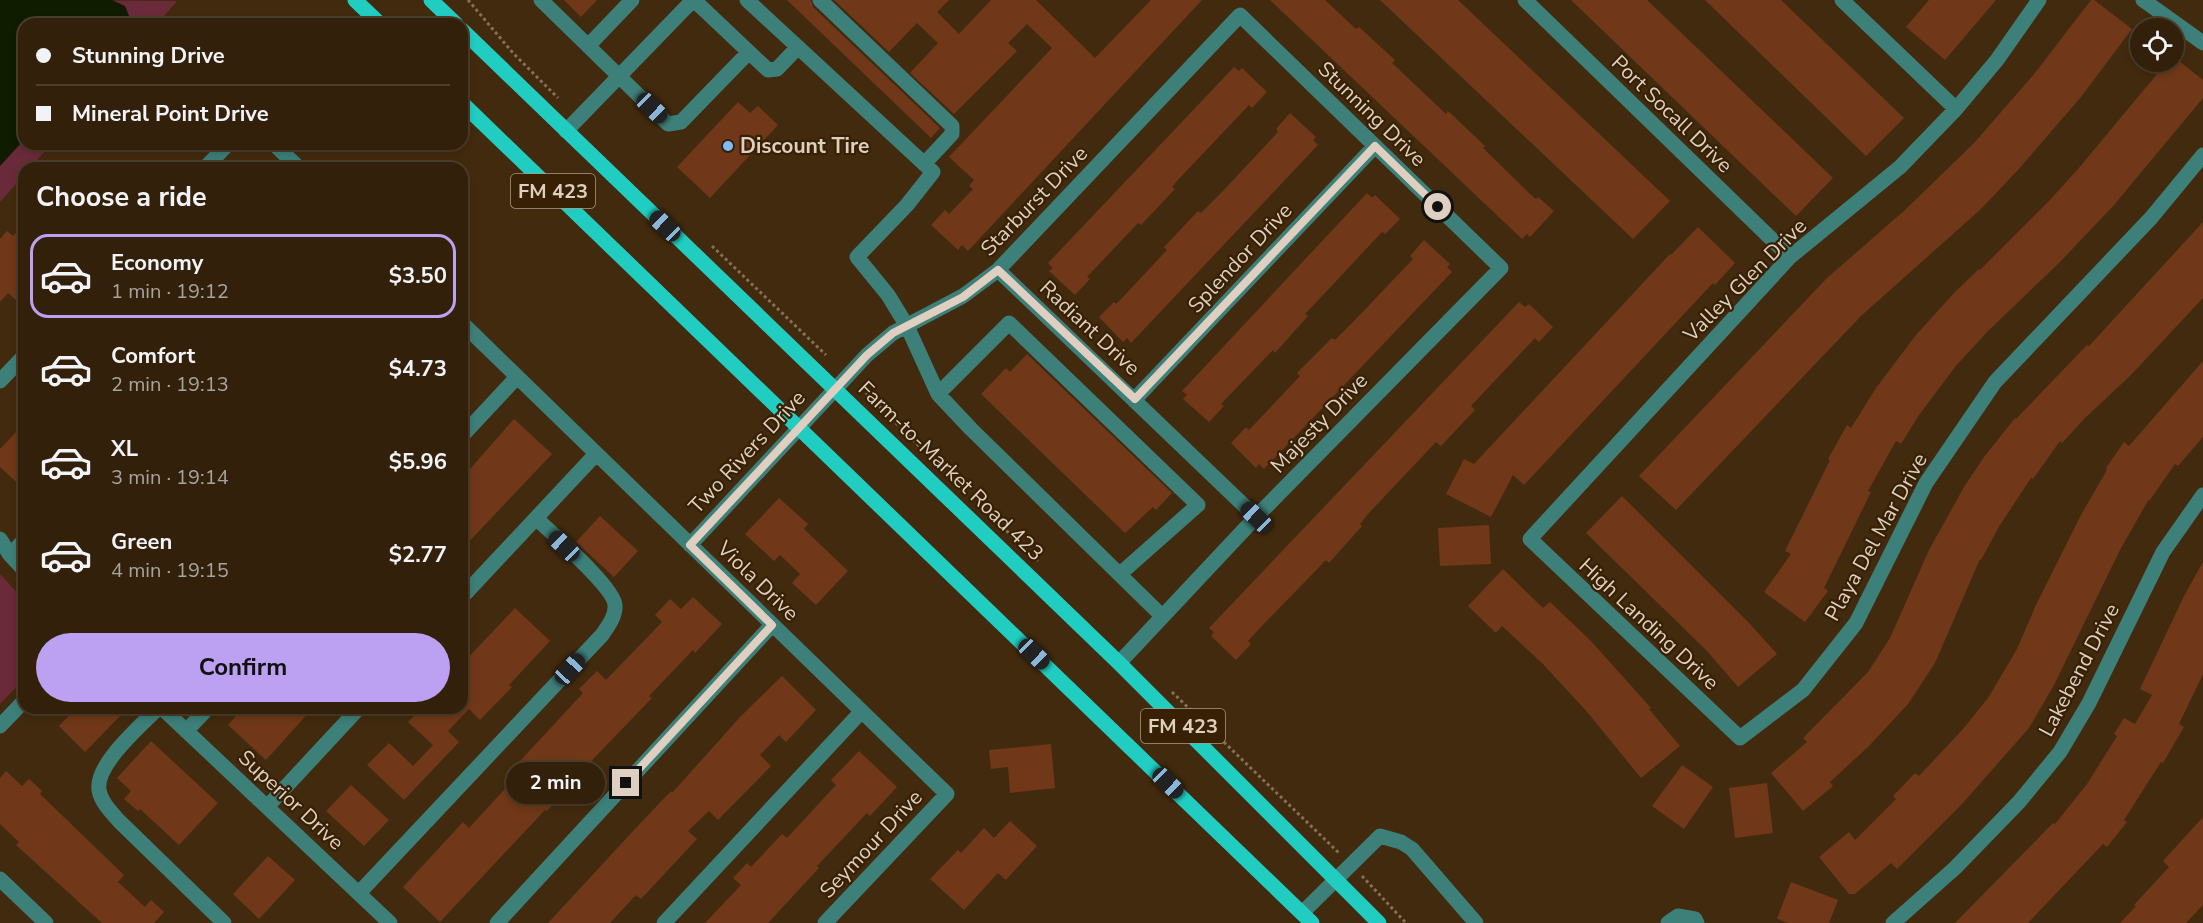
<!DOCTYPE html>
<html lang="en">
<head>
<meta charset="utf-8">
<style>
  body { margin:0; font-family:"Nunito Sans",sans-serif; background:#3a2813; color:#f1f3f6; height:100vh; display:flex; flex-direction:column; font-size:22px; white-space:nowrap }
  * { box-sizing:border-box; margin:0 }
  p { font-size:20px; color:#a8a39c }
  .icon { flex:none; width:33px; height:33px; fill:none; stroke:currentColor; stroke-width:2; stroke-linecap:round; stroke-linejoin:round }
  .map { position:relative; flex:1; overflow:hidden }
  .drawer { position:absolute; left:18px; top:162px; width:450px; height:552px; display:flex; flex-direction:column; background:#32200a; border-radius:18px; box-shadow:0 3px 9px #0003,0 0 0 2px #4d3e2b }
  .drawer>* { flex:none }
  .guide { position:absolute; left:18px; top:18px; width:450px; height:132px; border-radius:18px; box-shadow:0 3px 9px #0003,0 0 0 2px #4d3e2b; display:grid; align-content:center; height:132px; padding:0 18px; background:#32200a }
  .controls { position:absolute; left:2130px; top:18px; display:grid; gap:12px }
  .controls a { display:grid; place-items:center; width:54px; height:54px; border-radius:50%; background:#32200a; box-shadow:0 3px 9px #0003,0 0 0 2px #4d3e2b; font-size:30px }
  .end { position:absolute; width:27px; height:27px; margin:-14px; border:8px solid #decfc0; background:#111; box-shadow:0 0 0 3px #111 }
  .from { border-radius:50% }
  .bubble { position:absolute; height:42px; border-radius:21px; background:#32200a; box-shadow:0 3px 9px #0003,0 0 0 2px #4d3e2b; font-size:20px; font-weight:700; line-height:42px; text-align:center }
  .car { position:absolute; width:18px; height:36px; margin:-18px -9px; border-radius:8px; box-shadow:0 0 4px 2px #0007; background:linear-gradient(#222 24%,#8ab4d8 0 40%,#222 0 76%,#8ab4d8 0 86%,#222 0) }
  .guide b { display:flex; align-items:center; gap:21px; height:57px; font-size:22px }
  .guide b+b { border-top:2px solid #4d3e2b }
  .guide i { width:15px; height:15px; background:#f1f3f6 }
  ul { padding:0; list-style:none }
  li { display:flex; align-items:center; gap:18px; height:84px; margin:0 12px 9px; padding:0 6px; border:3px solid transparent; border-radius:18px }
  li div { flex:1 }
  li b { display:block; font-size:22px }
  li em { font-style:normal; font-weight:700 }
  li.current { border-color:#bca0f2 }
  li>.icon { width:54px; height:54px; stroke-width:1.5 }
  h2 { padding:0 18px; font-size:27px; line-height:72px }
  .cta { display:flex; gap:12px; margin-top:auto; padding:12px 18px }
  .cta a { flex:1; height:69px; border-radius:36px; background:#bca0f2; color:#111; font-size:24px; font-weight:700; line-height:69px; text-align:center }
  .map>svg:first-child { display:block }
  .green { fill:#6b2a3a }
  .water { fill:#0f1c00 }
  .building { fill:#703818 }
  .lines { fill:none; stroke-linecap:round; stroke-linejoin:round }
  .path { stroke:#85715a; stroke-width:3; stroke-dasharray:3 3; stroke-linecap:butt }
  .minor { stroke:#3d7f79; stroke-width:15 }
  .major { stroke:#21cdc1; stroke-width:15 }
  .route { stroke:#decfc0; stroke-width:8 }
  .poi-dot { fill:#7dbef9; stroke:#372004; stroke-width:2 }
  .labels { text-anchor:middle; dominant-baseline:central; stroke-width:4.5; stroke-linejoin:round; paint-order:stroke }
  .shield { fill:#372004; stroke:#ac9a88; stroke-width:1.5 }
  .shield-label { font-size:20px; font-weight:bold; fill:#decfc0 }
  .street-label { font-size:21px; fill:#decfc0; stroke:#372004 }
  .poi-label { font-size:21px; font-weight:bold; fill:#decfc0; stroke:#372004; text-anchor:start }
</style>
</head>
<body>
<div class="map">
<svg width="2203" height="923" viewBox="0 0 2203 923">
  <rect width="100%" height="100%" fill="#422a0e"/>
  <path class="green" d="M0,0L177,1L157,24H24V144H51L30,168H24V175L0,202Z
    M0,574L24,600V679L0,704Z"/>
  <path class="water" d="M0,0H112L125,6L132,23L24,24V140L0,166Z"/>
  <path class="building" d="M564,0H597L581,17Z
    M787,0H811L813,7L940,128L931,138Z
    M834,0H949L937,12L959,34L991,0H1036L1095,58L1151,0H1202L968,251L962,245L958,250L931,225L945,210L949,214L973,189L969,186L974,180L949,157L1052,48L1027,24L1008,43L1017,51L954,114L910,73L938,43L917,23L889,52Z
    M1270,0H1325L1356,29L1359,27L1395,60L1392,63L1446,114L1448,111L1485,146L1483,148L1530,194L1536,199L1538,197L1554,211L1530,237L1527,234L1522,239Z
    M1380,0H1458L1670,201L1633,239Z
    M1571,0H1647L1833,178L1796,216Z
    M1705,0H1781L1904,118L1866,156Z
    M1929,0H1996L1945,60L1906,27Z
    M2091,0H2094L2132,29L2081,97L2018,170L1981,209L1861,316L1676,510L1639,476L1827,278L1905,210L1974,143L2035,73Z
    M2174,57L2203,80V98L2114,205L2060,262L1988,331L1955,367L1919,415L1901,444L1896,441L1868,491L1871,492L1824,588L1828,591L1805,622L1764,592L1791,554L1785,551L1830,460L1828,459L1847,425L1851,428L1876,388L1916,335L1955,292L1979,269L1980,270L2048,202L2078,169L2167,62H2174Z
    M1234,67L1239,71L1242,68L1267,92L1252,108L1249,105L1177,181L1172,187L1175,189L1141,225L1138,223L1087,277L1090,279L1075,295L1049,271L1053,268L1048,263Z
    M738,102L750,113L758,106L778,125L710,198L677,167Z
    M1290,113L1316,137L1313,140L1318,145L1131,343L1127,338L1123,342L1099,317L1114,302L1116,304L1122,298L1167,250L1164,247L1198,211L1201,213L1221,193L1278,132L1276,129Z
    M1367,193L1372,198L1375,195L1400,219L1385,234L1382,232L1325,293L1305,314L1308,316L1275,353L1273,350L1221,404L1224,406L1209,422L1183,399L1187,395L1182,391Z
    M2203,222V298L2131,375L2086,417L2062,443L2060,441L2033,479L2031,478L2000,525L1981,560L1980,559L1935,663L1908,704L1869,746L1830,782L1833,786L1803,811L1771,773L1807,742L1803,738L1868,672L1890,638L1929,550L1964,487L1984,457L2015,418L2016,419L2087,345L2089,346Z
    M24,224V307L8,293L0,302V239L7,231L13,236Z
    M1698,227L1735,263L1715,285L1713,283L1524,485L1513,475L1491,517L1446,494L1464,459L1474,464L1670,254L1671,255Z
    M1424,240L1450,264L1447,267L1452,272L1264,469L1259,464L1256,468L1231,443L1246,427L1249,430L1300,376L1297,373L1332,338L1335,340L1355,320L1413,259L1410,256Z
    M1519,302L1525,307L1529,304L1553,327L1539,342L1535,338L1471,406L1475,410L1441,446L1436,442L1368,514L1360,524L1362,526L1329,563L1326,560L1258,630L1248,641L1251,644L1236,660L1211,636L1214,632L1209,628Z
    M1027,354L1172,493L1156,510L1153,507L1125,533L981,394L1006,368L1010,372Z
    M2203,361V437L2178,466L2175,464L2150,500L2149,499L2120,550L2054,685L2029,728L1962,804L1897,869L1891,863L1855,894H1849L1819,857L1849,832L1855,840L1896,799L1893,796L1915,773L1919,776L1963,729L1988,698L2017,649L2036,605L2082,513L2107,470L2106,468L2124,442L2129,446Z
    M514,419L552,454L462,549V478Z
    M17,431L24,438V489L0,467V449Z
    M1622,496L1751,625L1777,654L1738,687L1708,652L1586,533Z
    M779,498L808,524L804,529L848,571L816,605L792,583L800,574L780,555L774,561L745,534Z
    M600,516L638,551L614,577L576,542Z
    M1489,525L1491,564L1440,566L1438,528Z
    M2203,562V674L2179,724L2184,727L2163,763L2161,762L2124,820L2127,822L2107,847L2103,844L2028,923H1955L2053,823L2055,824L2087,784L2117,736L2114,734L2124,718L2135,724L2152,695L2140,689L2184,596Z
    M1503,569L1543,608L1550,602L1591,641L1651,708L1649,709L1680,746L1641,778L1588,713L1543,664L1502,626L1496,633L1468,606Z
    M693,597L722,624L695,653L693,650L649,696L652,698L573,780L574,782L547,811L545,810L440,922L403,887L463,822L469,828L514,779L508,774L583,693L579,689L597,671L606,680L662,622L655,615L670,599L681,609Z
    M515,608L550,641L509,685L512,687L480,720L469,709L448,731L459,742L404,800L367,765L389,743L413,766L433,745L408,722L421,708H462V664Z
    M782,676L816,710L786,742L779,735L760,755L771,766L718,820L709,811L688,831L697,839L641,899L636,895L610,923H548L634,830L671,791L672,793L740,717Z
    M76,708H116L122,714L85,752L59,726Z
    M243,708H313L266,760L228,725Z
    M151,741L218,803L179,845L140,809L138,811L124,799L131,791L117,778Z
    M1051,744L1055,788L1010,793L1008,767L991,769L989,750Z
    M859,751L897,787L870,816L867,813L817,866L819,868L768,923H705L741,885L733,878L747,863L751,867L782,834L787,838L836,785L831,780Z
    M1682,765L1713,787L1684,829L1652,806Z
    M6,771L22,786L29,779L42,791L40,794L124,875L118,882L145,907L151,900L164,912L154,923H102L16,845L19,842L0,824V778Z
    M1767,783L1773,833L1735,838L1729,788Z
    M351,785L389,820L364,846L326,811Z
    M2203,817V905L2186,923H2120L2136,906L2134,905L2169,867L2163,861Z
    M1010,821L1037,846L1006,880L998,873L964,910L930,879L958,850L961,853L984,828L994,838Z
    M268,856L295,880L259,919L233,894Z
    M1791,882L1838,900L1829,923H1788L1777,919Z"/>
  <g class="lines">
    <path class="path" d="M468,0L513,53L558,98
      M712,246L826,355
      M866,393L945,472
      M989,514L1038,561
      M1172,692L1340,854
      M1362,876L1406,923"/>
    <path class="minor" d="M541,0L668,124L681,122L749,52
      M694,0L768,70L777,69L798,47
      M747,0L933,172L907,205L857,257L888,295L907,326L938,394L971,429L1162,616
      M820,0L952,126V134L924,164
      M1525,0L1790,257
      M1842,0L1956,109
      M2039,0L1997,60L1956,109L1900,167L1790,257L1530,539L1740,738L1803,690L1856,623L1926,483L1995,382L2151,218L2203,155
      M2143,0L2203,43
      M588,46L632,0
      M566,131L693,0
      M274,144L299,168
      M205,168L228,144
      M998,270L1256,517
      M462,323L947,794L825,923
      M0,381L24,356
      M938,394L1009,323L1198,505L1120,574
      M1135,399L1375,146
      M462,436L517,377
      M0,539L10,555L24,570
      M690,545L867,355L893,333L963,296L998,270L1240,15L1501,268L1256,517L1119,663
      M10,555L24,540
      M462,597L596,454
      M158,708C141,726 95,764 99,790C101,802 111,812 119,821L224,923
      M162,708L390,923
      M0,726L24,701
      M186,731L208,708
      M267,807L359,708
      M0,879L46,923
      M359,893L602,635C608,626 616,616 615,605C614,587 551,533 536,518
      M1302,913L1380,836L1401,842L1412,849L1476,923
      M497,923L772,625
      M664,923L861,712
      M1668,923L1678,916L1695,919L1697,923
      M1893,923L1955,868L2019,802L2060,752L2089,703L2163,552L2203,495"/>
    <path class="major" d="M355,0L380,24
      M431,0L456,24
      M462,30L1119,663L1379,923
      M462,103L1312,923"/>
  </g>
  <g class="lines">
    <path class="route" d="M626,783L772,625L690,545L867,355L893,333L963,297L998,270L1135,399L1375,146L1438,207"/>
  </g>
  <circle class="poi-dot" cx="728" cy="146" r="6"/>
  <g class="labels">
    <g class="shield">
      <rect x="511" y="174" width="84" height="34" rx="4.5"/>
      <rect x="1141" y="709" width="84" height="34" rx="4.5"/>
    </g>
    <g class="shield-label">
      <text x="553" y="191">FM 423</text>
      <text x="1183" y="726">FM 423</text>
    </g>
    <g class="street-label">
      <text transform="translate(1372 114) rotate(44)">Stunning Drive</text>
      <text transform="translate(1672 114) rotate(44)">Port Socall Drive</text>
      <text transform="translate(1034 201) rotate(-46)">Starburst Drive</text>
      <text transform="translate(1240 258) rotate(-47)">Splendor Drive</text>
      <text transform="translate(1745 280) rotate(-45)">Valley Glen Drive</text>
      <text transform="translate(1090 328) rotate(43)">Radiant Drive</text>
      <text transform="translate(1319 423) rotate(-46)">Majesty Drive</text>
      <text transform="translate(747 452) rotate(-47)">Two Rivers Drive</text>
      <text transform="translate(951 471) rotate(44)">Farm-to-Market Road 423</text>
      <text transform="translate(1876 537) rotate(-61)">Playa Del Mar Drive</text>
      <text transform="translate(758 581) rotate(44)">Viola Drive</text>
      <text transform="translate(1649 624) rotate(43)">High Landing Drive</text>
      <text transform="translate(2079 670) rotate(-62)">Lakebend Drive</text>
      <text transform="translate(291 800) rotate(43)">Superior Drive</text>
      <text transform="translate(871 844) rotate(-47)">Seymour Drive</text>
    </g>
    <g class="poi-label">
      <text x="740" y="146">Discount Tire</text>
    </g>
  </g>
</svg>
<div class="controls">
<a><svg class="icon" aria-label="locate" viewBox="0 0 24 24"><circle cx="12" cy="12" r="6"/><path d="M12 2v4M12 18v4M2 12h4M18 12h4"/></svg></a>
</div>
<i class="end from" style="left:1438px;top:207px"></i>
<i class="end" style="left:626px;top:783px"></i>
<div class="bubble" style="left:506px;top:762px;width:99px">2 min</div>
<i class="car" style="left:652px;top:108px;rotate:134deg"></i>
<i class="car" style="left:665px;top:226px;rotate:314deg"></i>
<i class="car" style="left:1256px;top:517px;rotate:314deg"></i>
<i class="car" style="left:564px;top:546px;rotate:314deg"></i>
<i class="car" style="left:1034px;top:654px;rotate:134deg"></i>
<i class="car" style="left:570px;top:669px;rotate:43deg"></i>
<i class="car" style="left:1168px;top:783px;rotate:134deg"></i>
<div class="guide">
<b><i class="from"></i>Stunning Drive</b>
<b><i></i>Mineral Point Drive</b>
</div>
<section class="drawer">
<h2>Choose a ride</h2>
<ul>
<li class="current"><svg class="icon" aria-label="car" viewBox="0 0 24 24"><path d="M5 17H2v-5l4-1 3-4h7l3 4 3 1v5h-3M9 17h6M6 11h13"/><circle cx="7" cy="17" r="2"/><circle cx="17" cy="17" r="2"/></svg><div><b>Economy</b><p>1 min · 19:12</p></div><em>$3.50</em></li>
<li><svg class="icon" aria-label="car" viewBox="0 0 24 24"><path d="M5 17H2v-5l4-1 3-4h7l3 4 3 1v5h-3M9 17h6M6 11h13"/><circle cx="7" cy="17" r="2"/><circle cx="17" cy="17" r="2"/></svg><div><b>Comfort</b><p>2 min · 19:13</p></div><em>$4.73</em></li>
<li><svg class="icon" aria-label="car" viewBox="0 0 24 24"><path d="M5 17H2v-5l4-1 3-4h7l3 4 3 1v5h-3M9 17h6M6 11h13"/><circle cx="7" cy="17" r="2"/><circle cx="17" cy="17" r="2"/></svg><div><b>XL</b><p>3 min · 19:14</p></div><em>$5.96</em></li>
<li><svg class="icon" aria-label="car" viewBox="0 0 24 24"><path d="M5 17H2v-5l4-1 3-4h7l3 4 3 1v5h-3M9 17h6M6 11h13"/><circle cx="7" cy="17" r="2"/><circle cx="17" cy="17" r="2"/></svg><div><b>Green</b><p>4 min · 19:15</p></div><em>$2.77</em></li>
</ul>
<div class="cta"><a>Confirm</a></div>
</section>
</div>
</body>
</html>
